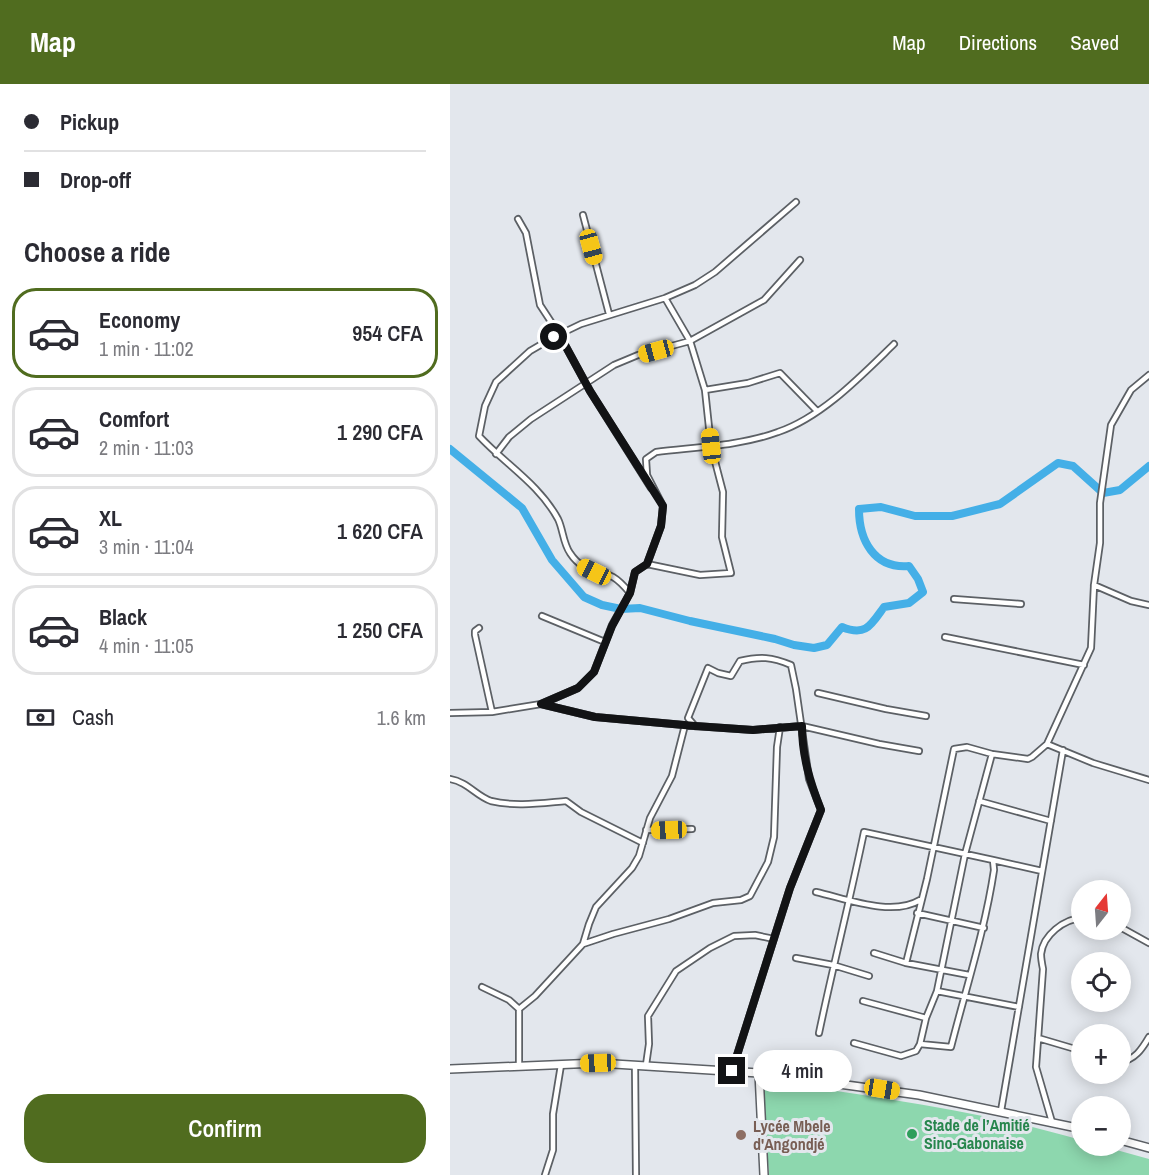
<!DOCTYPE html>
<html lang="en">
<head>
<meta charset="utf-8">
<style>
  body { margin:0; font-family:"Archivo Narrow",sans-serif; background:#f7f7f7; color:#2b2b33; height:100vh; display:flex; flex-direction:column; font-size:22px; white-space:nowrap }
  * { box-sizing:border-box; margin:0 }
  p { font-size:20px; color:#7c7c81 }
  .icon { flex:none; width:33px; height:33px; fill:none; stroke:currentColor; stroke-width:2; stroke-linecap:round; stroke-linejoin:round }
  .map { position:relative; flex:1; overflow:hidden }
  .details { display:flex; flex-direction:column; background:#fff; width:450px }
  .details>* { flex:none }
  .top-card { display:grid; align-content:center; height:132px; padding:0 24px; background:#fff }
  .needle { width:39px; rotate:17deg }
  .buttons { position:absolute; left:621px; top:796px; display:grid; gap:12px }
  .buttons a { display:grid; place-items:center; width:60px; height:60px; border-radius:50%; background:#fff; box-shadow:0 3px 15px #0003; font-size:30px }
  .end { position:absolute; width:27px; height:27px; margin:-14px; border:8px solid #121315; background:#fff; box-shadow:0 0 0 3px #fff }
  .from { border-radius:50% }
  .bubble { position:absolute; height:42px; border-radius:21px; background:#fff; box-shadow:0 3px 15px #0003; font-size:20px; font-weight:600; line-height:42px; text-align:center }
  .car { position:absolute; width:18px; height:36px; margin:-18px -9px; border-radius:8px; box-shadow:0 0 4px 2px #0007; background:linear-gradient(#f5c518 24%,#345 0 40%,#f5c518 0 76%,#345 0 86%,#f5c518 0) }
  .top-card b { display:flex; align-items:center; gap:21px; height:57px; font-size:22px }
  .top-card b+b { border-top:2px solid #e1e1e2 }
  .top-card i { width:15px; height:15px; background:#2b2b33 }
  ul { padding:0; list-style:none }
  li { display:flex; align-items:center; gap:18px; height:90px; margin:0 12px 9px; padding:0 12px; border:3px solid #e1e1e2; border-radius:24px }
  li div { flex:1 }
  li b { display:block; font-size:22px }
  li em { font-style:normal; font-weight:600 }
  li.active { border-color:#506c1f }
  li>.icon { width:54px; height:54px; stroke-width:1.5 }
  h2 { padding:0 24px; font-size:27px; line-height:72px }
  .pay { display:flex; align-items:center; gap:15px; height:66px; padding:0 24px; font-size:22px }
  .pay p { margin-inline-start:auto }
  .button { display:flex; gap:12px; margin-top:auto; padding:12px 24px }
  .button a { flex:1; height:69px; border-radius:24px; background:#506c1f; color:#fff; font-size:24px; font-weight:600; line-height:69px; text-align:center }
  header { display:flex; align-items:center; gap:36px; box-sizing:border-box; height:84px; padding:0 30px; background:#506c1f; color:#fff }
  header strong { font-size:28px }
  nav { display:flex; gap:33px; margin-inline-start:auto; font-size:21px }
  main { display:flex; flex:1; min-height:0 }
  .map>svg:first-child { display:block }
  .green { fill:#8dd7ae }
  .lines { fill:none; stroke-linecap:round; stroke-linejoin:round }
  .river { stroke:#44afe7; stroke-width:8 }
  .street-casing { stroke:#5c6065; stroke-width:8 }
  .secondary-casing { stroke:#5c6065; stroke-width:10 }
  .street { stroke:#fff; stroke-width:4.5 }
  .secondary { stroke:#fff; stroke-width:7 }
  .route { stroke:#121315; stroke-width:8 }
  .leisure-dot { fill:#2e9e5b; stroke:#e3e7ed; stroke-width:2 }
  .education-dot { fill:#8d6e63; stroke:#e3e7ed; stroke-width:2 }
  .labels { text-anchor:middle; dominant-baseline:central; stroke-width:6; stroke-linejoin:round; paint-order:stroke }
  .leisure-label { font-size:16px; font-weight:bold; fill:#27864d; stroke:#e3e7ed; text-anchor:start }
  .education-label { font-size:16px; font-weight:bold; fill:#785e54; stroke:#e3e7ed; text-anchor:start }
</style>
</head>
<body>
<header>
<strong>Map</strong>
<nav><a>Map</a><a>Directions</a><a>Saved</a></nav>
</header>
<main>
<section class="details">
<div class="top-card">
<b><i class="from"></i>Pickup</b>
<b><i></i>Drop-off</b>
</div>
<h2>Choose a ride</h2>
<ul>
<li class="active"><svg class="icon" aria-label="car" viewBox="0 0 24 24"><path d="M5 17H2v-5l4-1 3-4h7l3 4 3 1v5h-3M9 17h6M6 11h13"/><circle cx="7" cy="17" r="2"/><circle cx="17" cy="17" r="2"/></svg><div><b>Economy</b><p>1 min · 11:02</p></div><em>954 CFA</em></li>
<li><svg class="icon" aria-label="car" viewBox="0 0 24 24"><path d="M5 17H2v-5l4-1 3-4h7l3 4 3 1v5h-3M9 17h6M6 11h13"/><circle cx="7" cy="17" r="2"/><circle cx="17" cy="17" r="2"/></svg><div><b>Comfort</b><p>2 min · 11:03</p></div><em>1 290 CFA</em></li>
<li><svg class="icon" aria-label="car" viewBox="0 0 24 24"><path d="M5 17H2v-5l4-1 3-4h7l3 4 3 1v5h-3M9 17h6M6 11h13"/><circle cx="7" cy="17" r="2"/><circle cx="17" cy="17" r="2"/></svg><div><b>XL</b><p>3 min · 11:04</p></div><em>1 620 CFA</em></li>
<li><svg class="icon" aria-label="car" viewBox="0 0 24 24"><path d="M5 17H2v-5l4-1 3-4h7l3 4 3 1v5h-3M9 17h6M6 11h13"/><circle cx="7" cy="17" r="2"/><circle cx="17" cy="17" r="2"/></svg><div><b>Black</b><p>4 min · 11:05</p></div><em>1 250 CFA</em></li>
</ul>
<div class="pay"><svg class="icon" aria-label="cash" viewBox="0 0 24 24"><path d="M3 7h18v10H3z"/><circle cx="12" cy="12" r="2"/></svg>Cash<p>1.6 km</p></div>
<div class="button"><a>Confirm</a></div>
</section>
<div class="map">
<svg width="699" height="1091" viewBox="0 0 699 1091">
  <rect width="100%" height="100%" fill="#e3e7ed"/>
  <path class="green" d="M312,996C419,1012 527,1026 631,1056L632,1062H652L699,1075V1091H319Z"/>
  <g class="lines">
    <path class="river" d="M0,365L72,424L102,476L134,513L152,521L171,525L190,524L240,537L325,555L344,561L364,564L377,561L392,543C416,553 421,541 434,523L459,519L473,508L468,495L459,482C424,485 409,456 409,425L431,423L465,432H502L550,420L608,379L623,382L653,409L670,406L699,382"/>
    <defs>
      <path id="street" d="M133,131L159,230
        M68,135L76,149L90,221L109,250L140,307L201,404
        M699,291L681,306L661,341L650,419V459L644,501L641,564L597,660L643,679L699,696
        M255,306L298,299L330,289L367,327
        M46,370L59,353L81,335L164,281L188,271L240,257L314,216L350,176
        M197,480L250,491L281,489L272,453L273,408L261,362L255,306L240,257L215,214
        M644,501L681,517L699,521
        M180,509L185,488L197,480L211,442L213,422L197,391L196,375L206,368C246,363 290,362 328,348C372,333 411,292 444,260
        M504,515L571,520
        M92,532L155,558
        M29,544L25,547V551L42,628
        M495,553L634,581
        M368,609L436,625L476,632
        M91,620L145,633L245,642L303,646L352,642L429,660L469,667
        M0,629L42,628L91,620L128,604L144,588L162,541L180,509C175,503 170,497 163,493C147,484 133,489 120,469C113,459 113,445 108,435C89,400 55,380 29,352L35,322L46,298L80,267L104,253L131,240L215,214L245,201L265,188L346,118
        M245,642L238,634L258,584L268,589L281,592L290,577C310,572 322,573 341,581L346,605L359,695L371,726L340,804L282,987
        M0,695C18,698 26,712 41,717C65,723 92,719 116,717L131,728L193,759
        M529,717L601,737
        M196,746L242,745
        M543,776L592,787
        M366,808C397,815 442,833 470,816
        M467,829L534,844
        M670,843L699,859
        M133,860L139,840L146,823L182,784L189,772L200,734L222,692L235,641
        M424,869L456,879L519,891
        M346,874L383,881L419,892
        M456,879L477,795L504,665L517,663L542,670L578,675L582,673L597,660
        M32,903L59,916L69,925
        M487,907L569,923
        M413,917L476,934
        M369,949C383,882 400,816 414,748L543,776L544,786C535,846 516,904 501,963L470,960
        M588,954L632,967
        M404,959L451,972L466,967L470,960L476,934L487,907L515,770L542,670
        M670,978C685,976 692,965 699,953
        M185,981L186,1091
        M196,981L199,960L198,932L226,887L260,864L284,852L305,851L324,855
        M69,983V925L85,912L133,860L163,850L219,835L263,819L291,816L300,812L318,778L324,753L327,663L330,643
        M551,1027L613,666
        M602,1038L586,983L593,885C592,880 591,875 591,870C593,851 614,835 632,834
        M95,1091L103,1066V1030L111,981"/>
      <path id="secondary" d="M0,985L148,979L309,989L469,1011L632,1045
        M309,989L314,1091
        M670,1056L699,1064"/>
    </defs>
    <use href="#street" class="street-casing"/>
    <use href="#secondary" class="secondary-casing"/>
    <use href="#street" class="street"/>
    <use href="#secondary" class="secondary"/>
  </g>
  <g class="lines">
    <path class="route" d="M104,253L109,250L140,307L213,422L211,442L197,480L185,488L180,509L162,542L144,588L128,604L91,620L145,633L245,642L303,646L352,642C352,672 360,698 371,726L340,804L282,987"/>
  </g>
  <circle class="leisure-dot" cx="462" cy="1050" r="6"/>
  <circle class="education-dot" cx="291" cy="1051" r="6"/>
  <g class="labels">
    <g class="leisure-label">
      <text x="474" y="1041">Stade de l’Amitié<tspan x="474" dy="18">Sino-Gabonaise</tspan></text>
    </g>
    <g class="education-label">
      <text x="303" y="1042">Lycée Mbele<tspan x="303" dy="18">d'Angondjé</tspan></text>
    </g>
  </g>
</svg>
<div class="buttons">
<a><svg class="needle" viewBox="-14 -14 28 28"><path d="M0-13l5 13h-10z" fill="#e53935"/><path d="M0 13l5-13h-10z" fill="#7c7c81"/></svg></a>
<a><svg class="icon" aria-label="locate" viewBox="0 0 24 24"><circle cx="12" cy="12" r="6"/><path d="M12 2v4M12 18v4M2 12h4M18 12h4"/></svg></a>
<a>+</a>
<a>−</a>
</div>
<i class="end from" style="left:104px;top:253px"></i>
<i class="end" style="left:282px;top:987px"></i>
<div class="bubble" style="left:303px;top:966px;width:99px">4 min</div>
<i class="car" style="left:141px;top:163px;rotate:165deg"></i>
<i class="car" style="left:206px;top:267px;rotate:255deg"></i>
<i class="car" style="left:261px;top:362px;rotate:354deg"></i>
<i class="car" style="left:144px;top:488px;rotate:296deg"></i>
<i class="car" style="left:219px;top:746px;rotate:268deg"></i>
<i class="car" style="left:148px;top:979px;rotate:268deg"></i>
<i class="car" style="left:432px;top:1005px;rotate:99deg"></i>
</div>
</main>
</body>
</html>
